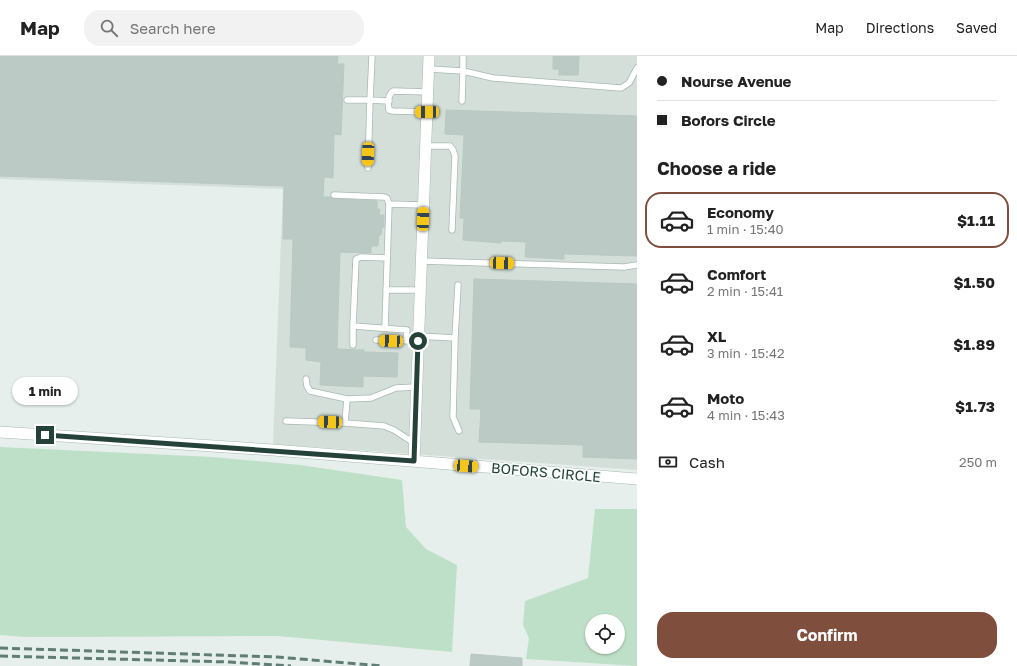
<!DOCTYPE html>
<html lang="en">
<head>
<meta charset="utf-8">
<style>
  body { margin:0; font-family:"Golos Text",sans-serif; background:#f2f2f2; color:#222; height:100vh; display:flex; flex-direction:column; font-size:15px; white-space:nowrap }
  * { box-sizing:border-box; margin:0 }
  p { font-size:13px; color:#767676 }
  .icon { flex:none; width:22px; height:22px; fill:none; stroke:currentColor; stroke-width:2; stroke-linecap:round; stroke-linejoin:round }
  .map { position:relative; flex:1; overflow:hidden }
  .drawer { display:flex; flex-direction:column; background:#fff; width:380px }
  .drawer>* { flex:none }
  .hud { display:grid; align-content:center; height:88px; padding:0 20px; background:#fff }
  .fabs { position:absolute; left:585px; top:558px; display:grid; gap:8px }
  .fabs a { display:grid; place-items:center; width:40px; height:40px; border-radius:50%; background:#fff; box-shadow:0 1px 3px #0004; font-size:20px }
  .end { position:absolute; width:18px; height:18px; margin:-9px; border:5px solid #24423a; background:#fff; box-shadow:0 0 0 2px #fff }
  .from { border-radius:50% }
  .bubble { position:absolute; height:28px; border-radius:14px; background:#fff; box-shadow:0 1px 3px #0004; font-size:13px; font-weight:700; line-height:28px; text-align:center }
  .car { position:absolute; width:12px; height:24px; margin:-12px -6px; border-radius:5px; box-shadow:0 0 3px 1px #0007; background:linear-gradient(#f5c518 24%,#345 0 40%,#f5c518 0 76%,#345 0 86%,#f5c518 0) }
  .hud b { display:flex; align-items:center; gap:14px; height:38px; font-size:15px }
  .hud b+b { border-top:1px solid #e0e0e0 }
  .hud i { width:10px; height:10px; background:#222 }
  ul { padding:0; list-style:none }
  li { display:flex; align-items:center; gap:12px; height:56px; margin:0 8px 6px; padding:0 12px; border:2px solid transparent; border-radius:16px }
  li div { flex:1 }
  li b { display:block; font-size:15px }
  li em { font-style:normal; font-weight:700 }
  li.selected { border-color:#804e3d }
  li>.icon { width:36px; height:36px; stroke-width:1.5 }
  h2 { padding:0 20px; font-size:18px; line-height:48px }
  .pay { display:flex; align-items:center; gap:10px; height:44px; padding:0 20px; font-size:15px }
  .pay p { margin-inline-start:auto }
  .primary-button { display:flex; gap:8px; margin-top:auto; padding:8px 20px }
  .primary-button a { flex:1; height:46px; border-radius:16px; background:#804e3d; color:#fff; font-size:16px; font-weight:700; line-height:46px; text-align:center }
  header { display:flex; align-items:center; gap:24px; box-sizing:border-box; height:56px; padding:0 20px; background:#fff; border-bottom:1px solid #e0e0e0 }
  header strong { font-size:19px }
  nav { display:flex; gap:22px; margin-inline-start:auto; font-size:14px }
  .search { width:280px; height:36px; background:#f2f2f2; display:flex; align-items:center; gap:10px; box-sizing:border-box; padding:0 14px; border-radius:16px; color:#767676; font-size:15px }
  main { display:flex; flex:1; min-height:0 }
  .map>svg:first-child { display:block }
  .built { fill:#d4dfda }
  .green { fill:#bfe0c8; fill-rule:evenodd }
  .building { fill:#bbcac4; stroke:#b8c9c2 }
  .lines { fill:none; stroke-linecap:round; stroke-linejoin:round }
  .lane-casing { stroke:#a8b8b2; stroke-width:7 }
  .street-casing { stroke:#a8b8b2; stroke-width:12 }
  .lane { stroke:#fff; stroke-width:5.5 }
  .street { stroke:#fff; stroke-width:11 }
  .rail { stroke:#5f7d75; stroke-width:3; stroke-dasharray:8 4; stroke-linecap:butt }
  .route { stroke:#24423a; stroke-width:5 }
  .labels { text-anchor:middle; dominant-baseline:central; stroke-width:3.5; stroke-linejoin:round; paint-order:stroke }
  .street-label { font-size:14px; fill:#24423a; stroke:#f7fbf9 }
</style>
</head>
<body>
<header>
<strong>Map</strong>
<div class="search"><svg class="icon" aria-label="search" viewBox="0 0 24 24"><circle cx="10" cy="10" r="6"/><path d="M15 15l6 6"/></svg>Search here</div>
<nav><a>Map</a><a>Directions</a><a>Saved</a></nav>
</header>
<main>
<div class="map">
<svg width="637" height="610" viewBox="0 0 637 610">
  <rect width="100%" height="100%" fill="#e6efeb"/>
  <path class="built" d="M0,0H637V414L273,388L283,133L0,123Z"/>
  <path class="green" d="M0,391L212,401L300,409L402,424L406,471L426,493L457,509L452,596L278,580L78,581H25L0,579Z
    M595,453H637V610L526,603L529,582L523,569L525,545L588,522ZM592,565H618V591H592Z"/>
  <path class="building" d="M0,0H338L337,8H344L341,79L334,78L333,122L324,121L323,141H330L334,143L377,145V153H380L379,159H384V171H382L381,179H379L378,190H371V197L340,196L337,293L364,294V296L398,297L397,321L363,320V331L320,329L321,306L306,304V292L290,291L293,183H283L284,130L0,120Z
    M553,0H579L578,19H559V13H553Z
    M446,54L637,60V200L564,198V203L525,201L526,186L501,185V187L463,184L464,162H460L464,79L445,78Z
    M474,223L637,228V403L583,401V389L479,386L481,353H470Z
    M471,598L522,602V610H470Z"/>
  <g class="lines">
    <defs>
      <path id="lane" d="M429,13L463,15V0
        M347,44H370L372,0
        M462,45L463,15L493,22L621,32L629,27L637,12
        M427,56L393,55L389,54C388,48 388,39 393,35L428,36
        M426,90H450L453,94L455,100L452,174
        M368,112L370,44L389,45
        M334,139L384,141L387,142L389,148
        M387,202L361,201L356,203L353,270L407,274L406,285
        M421,205L624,211L637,209
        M386,234H420
        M385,272L389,148L423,149
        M418,280L455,282L458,229
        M455,282L453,361L459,375
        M376,284L418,285
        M353,289V270
        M306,323L307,330L310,335L347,343L371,342L396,332L416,331
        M286,365L345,367L347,343
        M345,367L384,370L394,374L414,387"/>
      <path id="street" d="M0,376L273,394L637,423
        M414,405L429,0"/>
    </defs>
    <use href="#lane" class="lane-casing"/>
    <use href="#street" class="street-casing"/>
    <use href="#lane" class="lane"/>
    <use href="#street" class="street"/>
    <path class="rail" d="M0,592L277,601L383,610
      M0,600L230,606L291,610"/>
  </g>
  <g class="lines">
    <path class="route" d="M45,379L414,405L418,285"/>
  </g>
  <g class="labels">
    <g class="street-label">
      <text transform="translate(546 416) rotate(5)">BOFORS CIRCLE</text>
    </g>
  </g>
</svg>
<div class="fabs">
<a><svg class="icon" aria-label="locate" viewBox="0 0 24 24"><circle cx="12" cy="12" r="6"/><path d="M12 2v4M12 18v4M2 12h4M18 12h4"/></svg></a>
</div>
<i class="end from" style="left:418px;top:285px"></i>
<i class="end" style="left:45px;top:379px"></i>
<div class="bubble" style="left:12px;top:321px;width:66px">1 min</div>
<i class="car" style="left:427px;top:56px;rotate:270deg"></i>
<i class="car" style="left:368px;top:98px;rotate:182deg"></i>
<i class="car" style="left:423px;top:163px;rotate:2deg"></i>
<i class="car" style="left:502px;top:207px;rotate:92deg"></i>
<i class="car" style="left:391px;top:285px;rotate:273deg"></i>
<i class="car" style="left:330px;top:366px;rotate:272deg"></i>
<i class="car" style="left:466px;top:410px;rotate:94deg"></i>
</div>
<section class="drawer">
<div class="hud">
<b><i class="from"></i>Nourse Avenue</b>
<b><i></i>Bofors Circle</b>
</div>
<h2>Choose a ride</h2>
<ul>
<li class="selected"><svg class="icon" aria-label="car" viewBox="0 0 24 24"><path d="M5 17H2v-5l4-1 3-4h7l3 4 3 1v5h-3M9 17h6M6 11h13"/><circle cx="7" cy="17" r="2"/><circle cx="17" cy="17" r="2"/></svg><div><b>Economy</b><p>1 min · 15:40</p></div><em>$1.11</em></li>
<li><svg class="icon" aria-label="car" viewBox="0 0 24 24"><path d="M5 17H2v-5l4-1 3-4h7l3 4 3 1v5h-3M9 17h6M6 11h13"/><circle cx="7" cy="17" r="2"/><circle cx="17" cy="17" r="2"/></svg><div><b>Comfort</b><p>2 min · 15:41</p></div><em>$1.50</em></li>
<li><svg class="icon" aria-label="car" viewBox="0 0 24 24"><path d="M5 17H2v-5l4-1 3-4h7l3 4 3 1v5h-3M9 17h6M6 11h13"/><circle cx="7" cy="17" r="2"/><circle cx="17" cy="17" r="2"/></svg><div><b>XL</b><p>3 min · 15:42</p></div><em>$1.89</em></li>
<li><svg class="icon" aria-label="car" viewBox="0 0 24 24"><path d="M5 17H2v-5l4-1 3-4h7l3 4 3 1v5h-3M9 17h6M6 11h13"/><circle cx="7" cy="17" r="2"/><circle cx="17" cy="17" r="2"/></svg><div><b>Moto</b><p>4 min · 15:43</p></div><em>$1.73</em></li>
</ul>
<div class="pay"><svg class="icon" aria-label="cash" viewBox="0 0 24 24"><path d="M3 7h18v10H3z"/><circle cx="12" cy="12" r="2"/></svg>Cash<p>250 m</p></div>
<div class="primary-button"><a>Confirm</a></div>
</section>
</main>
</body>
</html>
